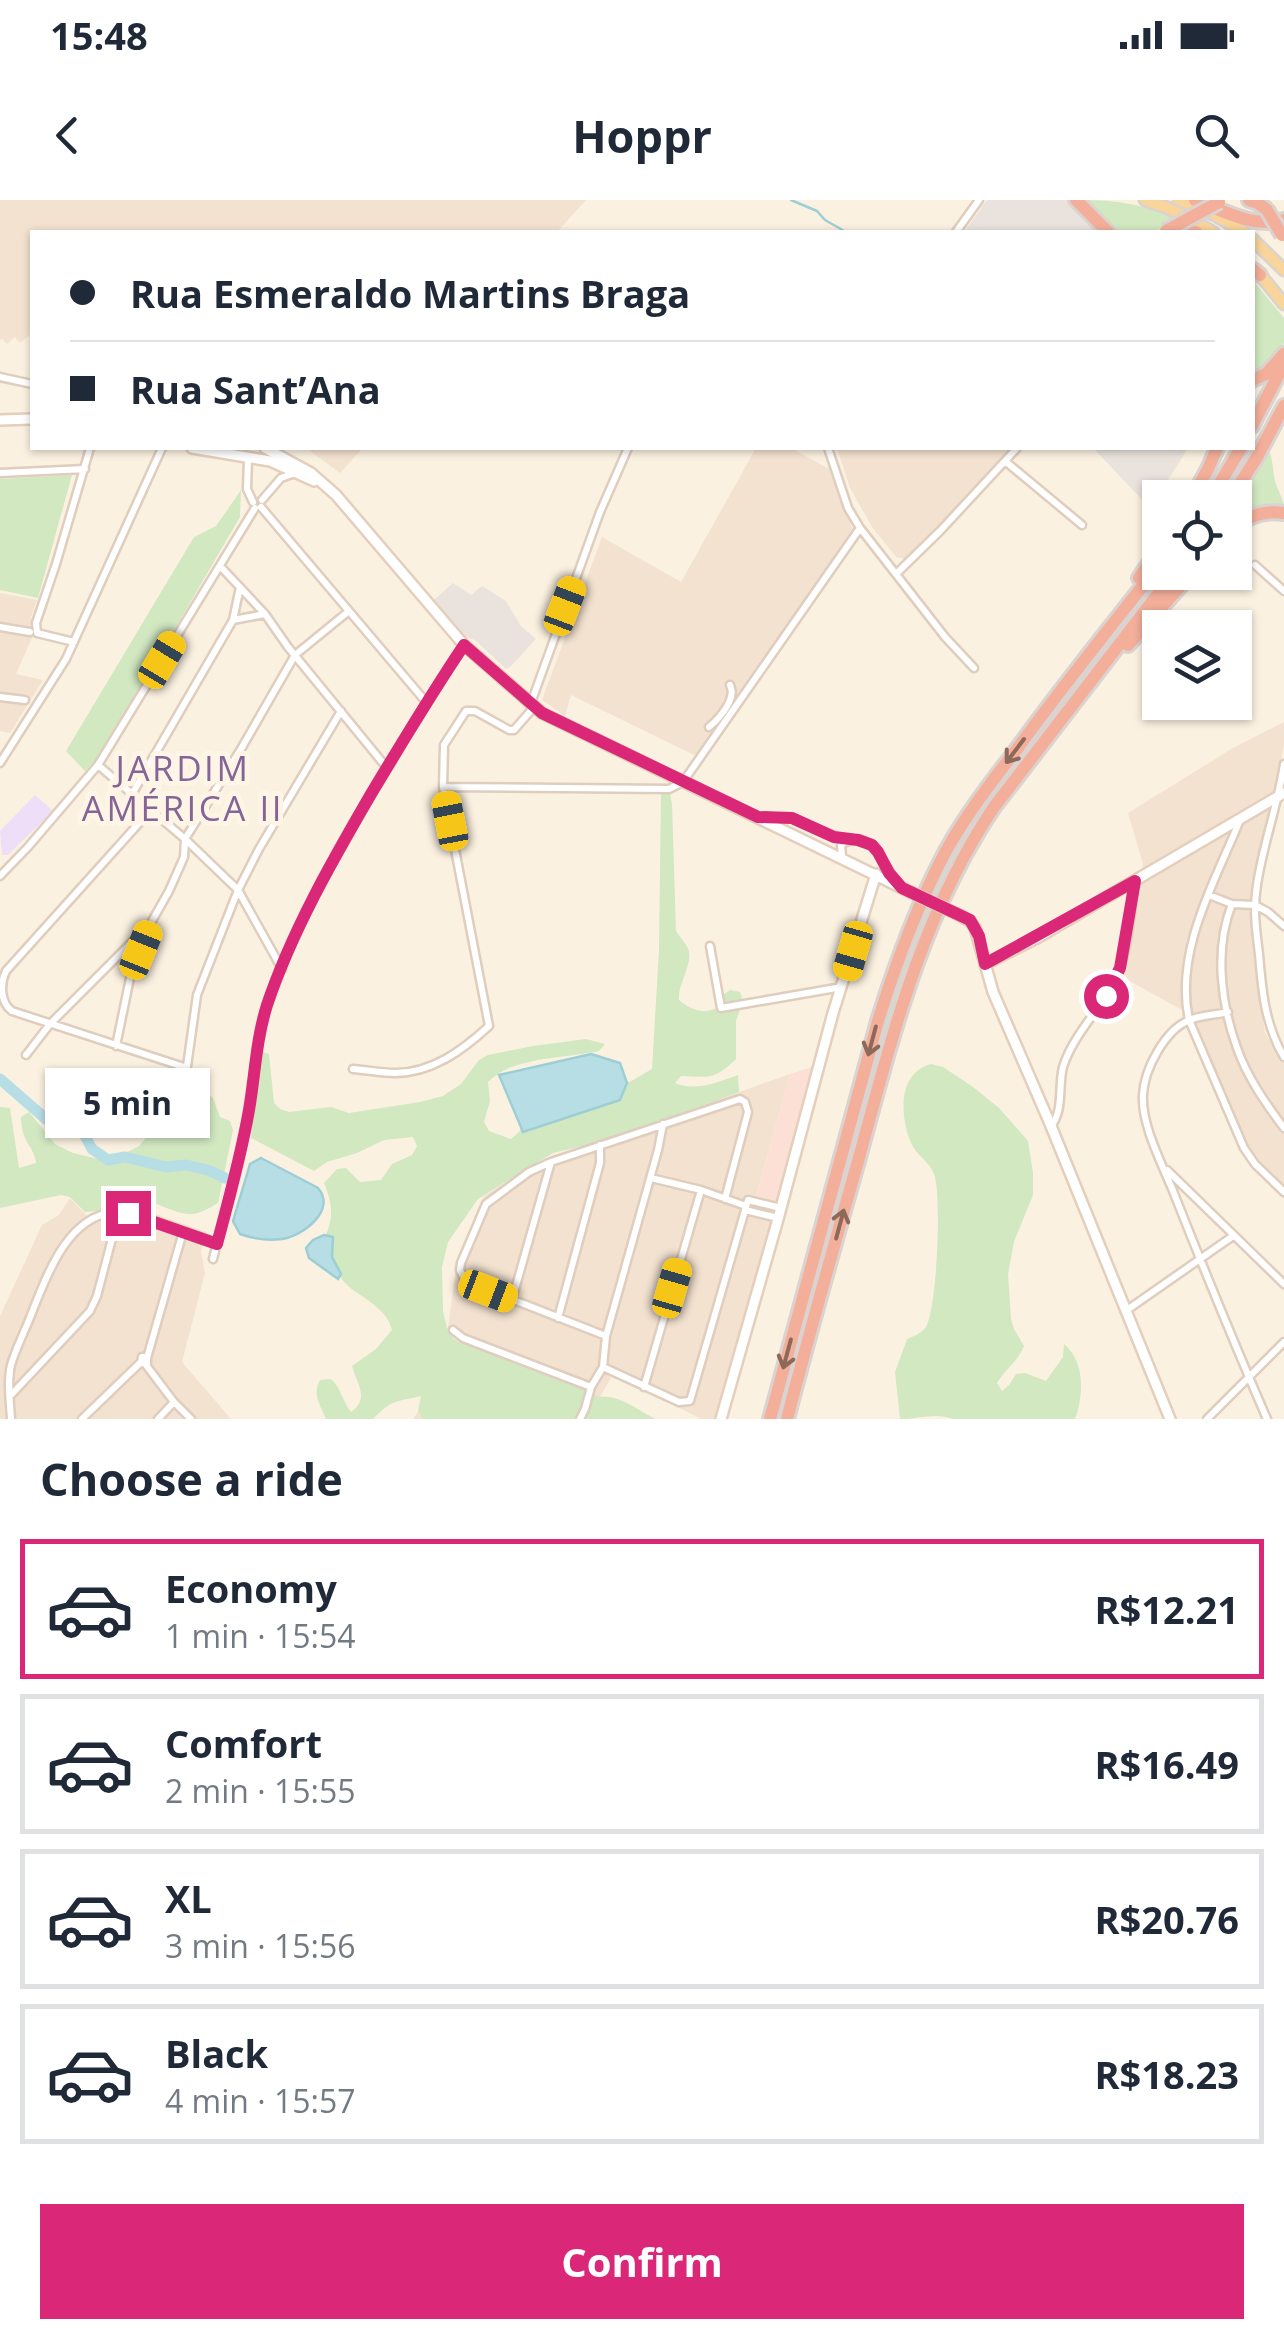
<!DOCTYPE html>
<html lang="en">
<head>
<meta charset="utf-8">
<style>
  body { margin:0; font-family:"Open Sans",sans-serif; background:#f6f6f7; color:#1f2937; height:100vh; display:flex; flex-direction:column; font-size:38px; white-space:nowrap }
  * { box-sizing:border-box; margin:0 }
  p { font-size:32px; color:#747a83 }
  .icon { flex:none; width:55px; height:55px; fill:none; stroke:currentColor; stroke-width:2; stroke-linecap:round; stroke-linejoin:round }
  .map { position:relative; height:1219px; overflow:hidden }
  .side { display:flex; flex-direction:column; background:#fff; flex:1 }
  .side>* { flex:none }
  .guide { position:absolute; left:30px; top:30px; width:1225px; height:220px; border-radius:0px; box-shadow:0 2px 8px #0004; display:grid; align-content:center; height:220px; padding:0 40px; background:#fff }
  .tools { position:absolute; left:1142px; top:280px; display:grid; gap:20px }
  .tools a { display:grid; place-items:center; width:110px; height:110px; border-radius:0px; background:#fff; box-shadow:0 2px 8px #0004; font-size:50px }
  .end { position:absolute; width:45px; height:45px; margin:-22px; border:12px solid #db2777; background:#fff; box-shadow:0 0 0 5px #fff }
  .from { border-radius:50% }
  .bubble { position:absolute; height:70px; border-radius:0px; background:#fff; box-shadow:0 2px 8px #0004; font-size:32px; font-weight:700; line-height:70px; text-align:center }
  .car { position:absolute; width:30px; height:60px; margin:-30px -15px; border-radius:12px; box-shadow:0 0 8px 2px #0007; background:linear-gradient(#f5c518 24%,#345 0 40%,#f5c518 0 76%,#345 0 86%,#f5c518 0) }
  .guide b { display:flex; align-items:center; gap:35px; height:95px; font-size:38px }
  .guide b+b { border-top:2px solid #e0e1e3 }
  .guide i { width:25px; height:25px; background:#1f2937 }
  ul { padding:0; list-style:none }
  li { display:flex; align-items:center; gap:30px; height:140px; margin:0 20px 15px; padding:0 20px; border:5px solid #e0e1e3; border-radius:0px }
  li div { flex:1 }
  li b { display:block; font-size:38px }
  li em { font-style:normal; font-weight:700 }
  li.on { border-color:#db2777 }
  li>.icon { width:90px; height:90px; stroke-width:1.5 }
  h2 { padding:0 40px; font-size:45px; line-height:120px }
  .primary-button { display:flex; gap:20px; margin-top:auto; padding:20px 40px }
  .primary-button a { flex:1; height:115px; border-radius:0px; background:#db2777; color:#fff; font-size:40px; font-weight:700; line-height:115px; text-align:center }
  .status { display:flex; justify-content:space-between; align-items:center; height:70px; padding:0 50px; background:#fff; direction:ltr }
  .status svg { height:28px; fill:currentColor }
  header { display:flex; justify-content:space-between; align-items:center; height:130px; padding:0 40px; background:#fff; font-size:45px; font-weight:700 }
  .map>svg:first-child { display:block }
  .residential { fill:#f3e2d0 }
  .commercial { fill:#fce0d5 }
  .industrial { fill:#eae3dd }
  .education { fill:#eedef7 }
  .green { fill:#d1e8c1 }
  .water { fill:#b7dee4; stroke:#9dced5; stroke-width:2.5 }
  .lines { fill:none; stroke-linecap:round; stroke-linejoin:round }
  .stream { stroke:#9dced5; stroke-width:2.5 }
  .river { stroke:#b7dee4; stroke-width:11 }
  .street-casing { stroke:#dfcdbe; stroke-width:11 }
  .secondary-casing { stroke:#e4cebc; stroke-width:14 }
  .primary-casing { stroke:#dad3d0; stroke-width:15 }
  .highway-casing { stroke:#dad3d0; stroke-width:18 }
  .street { stroke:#fff; stroke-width:6 }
  .secondary { stroke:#fff; stroke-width:9 }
  .primary { stroke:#f9d49b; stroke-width:10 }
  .highway { stroke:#f4af9a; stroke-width:12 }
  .secondary-bridge-casing { stroke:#e4cebc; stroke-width:14; stroke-linecap:butt }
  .highway-bridge-casing { stroke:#dad3d0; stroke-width:18; stroke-linecap:butt }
  .secondary-bridge { stroke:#fff; stroke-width:9 }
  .highway-bridge { stroke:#f4af9a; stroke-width:12 }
  .oneway { stroke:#8c6959 }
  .route { stroke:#db2777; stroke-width:12 }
  .labels { text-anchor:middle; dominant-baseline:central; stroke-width:10; stroke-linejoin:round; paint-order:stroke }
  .quarter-label { font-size:35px; letter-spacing:2.5px; fill:#846595; stroke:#fff5e7 }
</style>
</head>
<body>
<div class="status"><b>15:48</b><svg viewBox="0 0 49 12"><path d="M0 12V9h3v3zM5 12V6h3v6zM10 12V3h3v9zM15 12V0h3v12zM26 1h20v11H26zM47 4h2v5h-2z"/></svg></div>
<header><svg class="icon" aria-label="back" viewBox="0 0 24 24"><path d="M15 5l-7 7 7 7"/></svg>Hoppr<svg class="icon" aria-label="search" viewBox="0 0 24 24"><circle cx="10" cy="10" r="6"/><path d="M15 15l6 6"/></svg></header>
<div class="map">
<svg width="1284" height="1219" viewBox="0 0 1284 1219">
  <rect width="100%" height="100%" fill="#fbf1e1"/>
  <path class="residential" d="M0,0H586L557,32H32V133L20,143L15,137L7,144L2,139L0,140Z
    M306,248H363L340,273Z
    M756,248H791L831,270L853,330L696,556L571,495L565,516L542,500L602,337L681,382Z
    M837,248H1011L950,314L904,359L896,357L872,327L850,288Z
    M0,393L37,400L31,417L32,438L16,474L43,480L10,533L0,531Z
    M1284,522V545L1274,596L1254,671L1250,712L1265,833L1284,862V999L1248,962L1184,811L1122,777L1138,702L1143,664L1128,613L1233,548Z
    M790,874L756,997L778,1004L714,1219H701L613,1174L588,1219H413L466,1147L450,1134L448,1128L456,1068L484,996L537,963Z
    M70,998L88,1017L108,1007H135L207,1032L201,1051L205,1073L182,1162L231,1219H0V1116L42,1025L59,1015Z"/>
  <path class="commercial" d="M818,865L778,1004L756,998L790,874Z"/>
  <path class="industrial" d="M987,0H1069L1096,22L1093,32H964Z
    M1093,248H1187L1185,253L1150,308Z
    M453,383L471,395L482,386L506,401L521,426L536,439L510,467L506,469L475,440L466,437L434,400Z"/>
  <path class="education" d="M35,595L53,611L8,655H2L0,631Z"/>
  <path class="green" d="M1081,0C1118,0 1142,4 1177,19L1155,32H1113Z
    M1252,79L1284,118V143L1281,151L1273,163L1252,176Z
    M1268,249C1274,260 1272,272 1276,284C1279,294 1284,298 1284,309L1235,323V299L1248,283Z
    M72,275L38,398L0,390V279Z
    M241,290L240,317L103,552L85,571L66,551L194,337L216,326Z
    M1160,372L1170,373L943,686L783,1219H774L878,836L913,734L945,662L984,598Z
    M661,592L670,594L672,604L676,731C679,736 683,740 686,745C697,760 677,783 679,800C692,811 705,815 721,806L722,796L730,790L740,792L743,801L736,821V859C714,880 711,877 681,876L675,883C696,892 718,882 738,875L739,892L620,937L553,953L478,999L448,1042L442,1067L443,1112L448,1131L454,1139L462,1144L577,1177L598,1197C620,1194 637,1210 656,1219H423L418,1211L421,1196C395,1202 393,1199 373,1219H326C320,1204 312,1195 320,1180L331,1179C341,1188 343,1202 351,1212C370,1198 357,1184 352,1166L376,1149L392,1130C387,1110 368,1101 353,1090C337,1078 328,1059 323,1041C334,1020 333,1004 324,983L337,969L346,968L360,982L381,980L392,964L412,955L417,946L413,937L384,940L357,953L327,962L314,971L251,938L255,880L258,870L257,860L260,851L269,854L274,903L280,909L289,912L331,907L349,913L420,902L443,896L461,884L479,860L488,855L533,846L586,839L605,844L599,851C566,858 511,857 488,882L490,901L484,922L489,931L511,939L519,932L532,911L616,890L652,869L659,750Z
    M931,864L943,867L973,887L999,908L1028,941L1033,973V995L1014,1042L1008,1074L1011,1119L1014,1129L1024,1146C1018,1161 1005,1170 997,1183L1002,1191L1009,1185L1016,1174L1025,1173L1046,1181L1063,1157L1064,1144C1085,1161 1084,1195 1075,1219H953C936,1212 918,1219 900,1219L895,1172L907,1139C914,1136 921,1134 926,1127C937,1109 942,993 934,974C930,962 916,955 911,943C900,917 897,873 931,864Z
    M206,892L213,898L220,917L230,921L233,930L218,1003C209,1008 199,1015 188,1014C161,1012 125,978 106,1010L85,1012L70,997L61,995L0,1008V907L10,908L19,968L36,963C35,952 29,947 25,938C22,931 21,924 21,917L29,912L55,944L73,953L102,960L114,959L139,946L164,916L184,909L197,896Z"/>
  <path class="water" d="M591,854L620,863L627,883L620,900L523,932L499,875Z
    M261,958L318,988C337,1010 303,1036 282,1039C267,1041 254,1039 240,1034L233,1021L250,964Z
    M324,1035L333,1037L332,1057L341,1074L338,1079L309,1058L306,1048L313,1040Z"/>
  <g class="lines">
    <path class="stream" d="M791,0L817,11L825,20L846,32"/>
    <path class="river" d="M0,879L46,919L70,924L84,934L92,949L108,960L125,957L166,967L186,965L208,970L225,978"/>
    <defs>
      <path id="street" d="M956,32L979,0
        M0,177L32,184
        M828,248L848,308L860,328L945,437L974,468
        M248,258L247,289L253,302
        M1005,261L1082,325
        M0,273L85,269
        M262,300L281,278L295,273
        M261,307L426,502
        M1255,365L1284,391
        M220,366L265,414L288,447L387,568
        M896,374L941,330L1017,248
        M240,387L233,420L265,414
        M0,427L30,432
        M74,442L37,433L36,423L56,364L90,248
        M0,497L25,500
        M531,503L600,312L628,248
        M709,527C720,518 737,498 730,485
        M0,563L66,459L162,248
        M1284,564C1278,605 1263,644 1257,685C1253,708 1256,731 1259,754C1262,791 1265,825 1284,857
        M98,565L185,639L238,690L282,769
        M443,587L444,545L466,511H475L509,530H514L534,507
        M132,594L233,420
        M150,611L6,771C0,784 0,802 12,811L187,868
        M760,617L792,618L833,637L848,640
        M1240,620C1215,682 1174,751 1189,820L1244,948L1255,964L1284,992
        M842,657L841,645C872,624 882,666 898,683
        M0,676L28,647L98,565L255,308
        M1209,695L1232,704L1255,705L1268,712L1284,726
        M1232,704C1214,749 1221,804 1237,848C1247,877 1266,904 1284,928
        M710,746L721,808L842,787
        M1228,812C1216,815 1201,815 1190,820C1165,829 1144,870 1143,895C1141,924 1162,964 1173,991C1203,1067 1234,1143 1267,1219
        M116,846L130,778L152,721L169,691L184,657L185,639L241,549L295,455L349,411
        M26,855L50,824L148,726
        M353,869C367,870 381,873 395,873C432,873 463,850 489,826L443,587L669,589L683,582L860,328
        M182,902L197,795L238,690L259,649L341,511
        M1051,926C1064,911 1058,886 1063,867C1073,835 1100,810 1115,780C1129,750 1130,714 1135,682
        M1167,970L1284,1084
        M651,978L701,990L746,1006
        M745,1010L778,1018
        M213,1059C225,1010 240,961 249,911C255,876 256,840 267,806C290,736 327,671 364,607C396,552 429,498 464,445
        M512,1100L551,962
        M1127,1110L1233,1036
        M558,1118L600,963V945
        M453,1130L463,1138L591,1187
        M606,1136L465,1081L460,1070L461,1063L486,1004L529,972L551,962L740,899L745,902L748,912L725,999
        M147,1158V1164L141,1163L142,1157L147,1158L183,1032
        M146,1165L174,1202L191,1219
        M603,1167L679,1202L690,1201L748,1000L781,1008
        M644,1187L701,990
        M11,1195L90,1111L97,1096L119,1012
        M11,1219C10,1202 7,1182 11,1165C16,1148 25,1131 31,1115C46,1078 66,1017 114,1012C132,1011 196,1036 217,1043
        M82,1219L140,1163
        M158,1219L174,1202
        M580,1219L585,1209L591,1187L603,1167L606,1136L658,950L663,924
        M1207,1219L1284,1142"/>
      <path id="secondary" d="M0,220L32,219
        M192,248L270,261L314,281
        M265,248L311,273L336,295L464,445L542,513L904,689
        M957,714L970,721L975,728L993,792L1051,926L1170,1219
        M985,764L1037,738L1284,593
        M721,1219L778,1019L833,813L876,674"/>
      <path id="primary" d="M1145,0L1168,8L1213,32
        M1179,0L1215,15L1244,32
        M1252,39L1284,70
        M1257,71L1284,104"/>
      <path id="highway" d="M1076,0L1108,32
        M1195,0C1224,11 1252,28 1284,20
        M1249,0L1258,3L1267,10
        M1192,32H1196
        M1252,69L1260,75
        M1252,180L1266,174L1284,154
        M1252,226L1284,164
        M1192,298L1208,269L1217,248
        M1211,298L1241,248
        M1231,298L1257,257L1284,206
        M1235,327C1250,315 1265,310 1284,313
        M1139,378L1160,347
        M1128,445L1193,372
        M770,1219L878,821C896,763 917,705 946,651C967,613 994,579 1020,545C1065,483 1113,424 1160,364
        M787,1219C810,1130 835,1042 860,954C893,833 923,712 994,607L1175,372"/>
    </defs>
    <use href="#street" class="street-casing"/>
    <use href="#secondary" class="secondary-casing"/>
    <use href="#primary" class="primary-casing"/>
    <use href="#highway" class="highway-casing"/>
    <use href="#street" class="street"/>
    <use href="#secondary" class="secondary"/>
    <use href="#primary" class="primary"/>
    <use href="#highway" class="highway"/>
    <defs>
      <path id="secondary-bridge" d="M904,689L957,714"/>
      <path id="highway-bridge" d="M1267,10L1282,35
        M1166,31L1219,2"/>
    </defs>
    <use href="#secondary-bridge" class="secondary-bridge-casing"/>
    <use href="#highway-bridge" class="highway-bridge-casing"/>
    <use href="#secondary-bridge" class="secondary-bridge"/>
    <use href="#highway-bridge" class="highway-bridge"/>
  </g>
  <defs><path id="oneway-shaft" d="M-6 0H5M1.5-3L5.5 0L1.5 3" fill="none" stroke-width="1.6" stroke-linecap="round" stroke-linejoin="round" transform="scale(2.5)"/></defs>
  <g class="oneway">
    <use href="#oneway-shaft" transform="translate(1015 551) rotate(127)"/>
    <use href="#oneway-shaft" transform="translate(872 841) rotate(105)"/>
    <use href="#oneway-shaft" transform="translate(840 1024) rotate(-75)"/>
    <use href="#oneway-shaft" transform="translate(787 1154) rotate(105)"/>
  </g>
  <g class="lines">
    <path class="route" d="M128,1013L217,1044C229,999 241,956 249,910C255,875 256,840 267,805C292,731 332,661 371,594C401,544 431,494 464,445L542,513L758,617L792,618L834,637L858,640L872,645L878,652L889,673L902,688L970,720L979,736L985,764L1135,681L1120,768L1106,796"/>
  </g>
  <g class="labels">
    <g class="quarter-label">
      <text x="183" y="567">JARDIM<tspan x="183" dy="40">AMÉRICA II</tspan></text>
    </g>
  </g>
</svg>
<div class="tools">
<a><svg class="icon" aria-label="locate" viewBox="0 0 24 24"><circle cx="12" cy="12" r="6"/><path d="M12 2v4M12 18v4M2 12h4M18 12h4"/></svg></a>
<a><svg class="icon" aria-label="layers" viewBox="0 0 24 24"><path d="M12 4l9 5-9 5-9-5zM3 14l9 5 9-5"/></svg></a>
</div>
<i class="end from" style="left:1106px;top:796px"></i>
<i class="end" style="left:128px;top:1013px"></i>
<div class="bubble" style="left:45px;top:868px;width:165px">5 min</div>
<i class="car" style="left:565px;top:406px;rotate:21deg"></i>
<i class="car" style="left:162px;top:460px;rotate:31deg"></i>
<i class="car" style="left:450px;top:621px;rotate:349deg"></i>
<i class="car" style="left:141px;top:750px;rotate:22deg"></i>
<i class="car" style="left:853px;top:751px;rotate:196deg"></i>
<i class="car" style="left:672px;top:1088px;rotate:16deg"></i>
<i class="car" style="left:488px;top:1091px;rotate:111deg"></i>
<div class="guide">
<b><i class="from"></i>Rua Esmeraldo Martins Braga</b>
<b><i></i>Rua Sant’Ana</b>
</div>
</div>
<section class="side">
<h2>Choose a ride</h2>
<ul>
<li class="on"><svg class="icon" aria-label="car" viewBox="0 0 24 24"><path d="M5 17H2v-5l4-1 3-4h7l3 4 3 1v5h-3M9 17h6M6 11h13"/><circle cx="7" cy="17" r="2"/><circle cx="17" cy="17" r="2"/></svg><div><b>Economy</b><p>1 min · 15:54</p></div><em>R$12.21</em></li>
<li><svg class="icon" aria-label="car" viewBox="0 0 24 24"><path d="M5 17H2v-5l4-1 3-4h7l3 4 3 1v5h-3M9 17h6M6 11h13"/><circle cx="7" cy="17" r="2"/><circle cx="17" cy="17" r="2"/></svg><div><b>Comfort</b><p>2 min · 15:55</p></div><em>R$16.49</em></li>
<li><svg class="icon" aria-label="car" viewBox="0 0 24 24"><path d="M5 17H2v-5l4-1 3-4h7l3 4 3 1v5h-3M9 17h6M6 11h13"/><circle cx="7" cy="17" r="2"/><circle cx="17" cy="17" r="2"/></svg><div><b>XL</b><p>3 min · 15:56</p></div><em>R$20.76</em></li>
<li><svg class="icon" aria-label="car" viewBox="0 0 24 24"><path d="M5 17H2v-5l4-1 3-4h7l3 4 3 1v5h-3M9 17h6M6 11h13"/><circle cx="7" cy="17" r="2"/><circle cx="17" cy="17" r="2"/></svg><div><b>Black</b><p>4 min · 15:57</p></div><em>R$18.23</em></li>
</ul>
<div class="primary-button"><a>Confirm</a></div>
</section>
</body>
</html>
